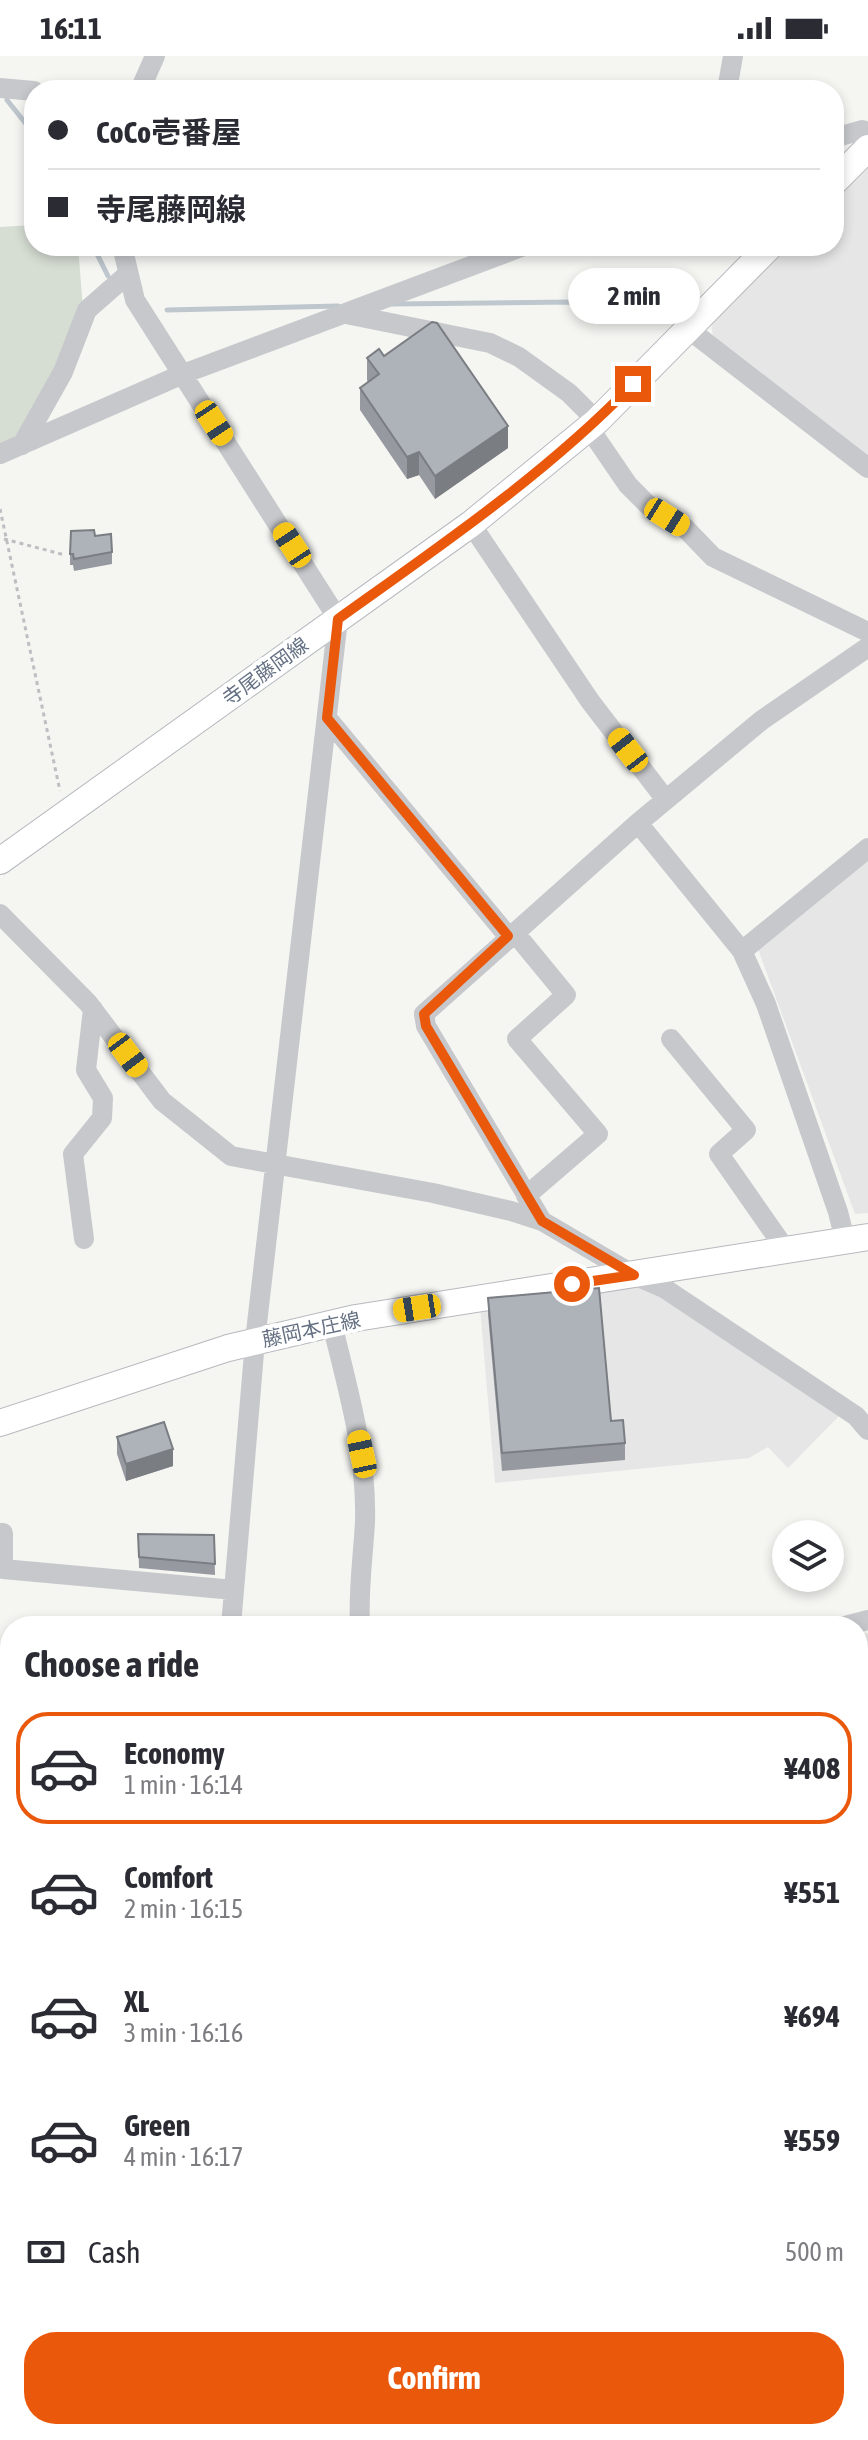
<!DOCTYPE html>
<html lang="en">
<head>
<meta charset="utf-8">
<style>
  body { margin:0; font-family:"Asap Condensed","Noto Sans JP",sans-serif; background:#f2f2f3; color:#2b2b33; height:100vh; display:flex; flex-direction:column; font-size:30px; white-space:nowrap }
  * { box-sizing:border-box; margin:0 }
  p { font-size:26px; color:#7c7c81 }
  .icon { flex:none; width:44px; height:44px; fill:none; stroke:currentColor; stroke-width:2; stroke-linecap:round; stroke-linejoin:round }
  .map { position:relative; flex:1; overflow:hidden }
  .side { position:absolute; left:0px; top:1560px; width:868px; height:824px; display:flex; flex-direction:column; background:#fff; border-radius:32px 32px 0 0; box-shadow:0 4px 12px #0003 }
  .side>* { flex:none }
  .banner { position:absolute; left:24px; top:24px; width:820px; height:176px; border-radius:32px; box-shadow:0 4px 12px #0003; display:grid; align-content:center; height:176px; padding:0 24px; background:#fff }
  .tools { position:absolute; left:772px; top:1464px; display:grid; gap:16px }
  .tools a { display:grid; place-items:center; width:72px; height:72px; border-radius:50%; background:#fff; box-shadow:0 4px 12px #0003; font-size:40px }
  .end { position:absolute; width:36px; height:36px; margin:-18px; border:10px solid #ea580c; background:#fff; box-shadow:0 0 0 4px #fff }
  .from { border-radius:50% }
  .bubble { position:absolute; height:56px; border-radius:28px; background:#fff; box-shadow:0 4px 12px #0003; font-size:26px; font-weight:700; line-height:56px; text-align:center }
  .car { position:absolute; width:24px; height:48px; margin:-24px -12px; border-radius:10px; box-shadow:0 0 6px 2px #0007; background:linear-gradient(#f5c518 24%,#345 0 40%,#f5c518 0 76%,#345 0 86%,#f5c518 0) }
  .banner b { display:flex; align-items:center; gap:28px; height:76px; font-size:30px }
  .banner b+b { border-top:2px solid #e1e1e2 }
  .banner i { width:20px; height:20px; background:#2b2b33 }
  ul { padding:0; list-style:none }
  li { display:flex; align-items:center; gap:24px; height:112px; margin:0 16px 12px; padding:0 8px; border:4px solid transparent; border-radius:32px }
  li div { flex:1 }
  li b { display:block; font-size:30px }
  li em { font-style:normal; font-weight:700 }
  li.active { border-color:#ea580c }
  li>.icon { width:72px; height:72px; stroke-width:1.5 }
  h2 { padding:0 24px; font-size:36px; line-height:96px }
  .pay { display:flex; align-items:center; gap:20px; height:88px; padding:0 24px; font-size:30px }
  .pay p { margin-inline-start:auto }
  .cta { display:flex; gap:16px; margin-top:auto; padding:16px 24px }
  .cta a { flex:1; height:92px; border-radius:32px; background:#ea580c; color:#fff; font-size:32px; font-weight:700; line-height:92px; text-align:center }
  .status { display:flex; justify-content:space-between; align-items:center; height:56px; padding:0 40px; background:#fff; direction:ltr }
  .status svg { height:22px; fill:currentColor }
  .map>svg:first-child { display:block }
  .built { fill:#e6e6e6 }
  .green { fill:#d6ddd3 }
  .lines { fill:none; stroke-linecap:round; stroke-linejoin:round }
  .stream { stroke:#bec7ce; stroke-width:5 }
  .major-casing { stroke:#b6b9be; stroke-width:28 }
  .path { stroke:#bdbec1; stroke-width:3; stroke-dasharray:4 4; stroke-linecap:butt }
  .minor { stroke:#c6c8cc; stroke-width:20 }
  .major { stroke:#fff; stroke-width:26 }
  .wall { fill:#969aa0 }
  .shaded-wall { fill:#7a7d82 }
  .building { fill:#aeb3ba; stroke:#7a7d82; stroke-width:2 }
  .route { stroke:#ea580c; stroke-width:10 }
  .labels { text-anchor:middle; dominant-baseline:central; stroke-width:8; stroke-linejoin:round; paint-order:stroke }
  .street-label { font-size:20px; fill:#657183; stroke:#fff }
</style>
</head>
<body>
<div class="status"><b>16:11</b><svg viewBox="0 0 49 12"><path d="M0 12V9h3v3zM5 12V6h3v6zM10 12V3h3v9zM15 12V0h3v12zM26 1h20v11H26zM47 4h2v5h-2z"/></svg></div>
<div class="map">
<svg width="868" height="2384" viewBox="0 0 868 2384">
  <rect width="100%" height="100%" fill="#f5f6f2"/>
  <path class="built" d="M868,107V402L713,282L711,266L786,190H834V141Z
    M868,795V1157L855,1158L758,893Z
    M644,1229L841,1358L788,1412L768,1391L749,1402L495,1427L480,1251Z
    M868,1577V1901L858,1900V1580Z
    M1,1870L10,1871V1994L0,1993Z
    M858,2197L868,2219V2384H823L796,2374H858Z"/>
  <path class="green" d="M34,169V190H78L83,253L55,318L16,384L0,391V171Z"/>
  <g class="lines">
    <path class="stream" d="M7,44L34,78
      M93,190L108,220
      M392,248L572,246L616,257
      M167,254L338,250"/>
    <defs>
      <path id="major" d="M834,126L868,92
        M0,805L471,468L597,365L770,190
        M0,1367L228,1292L356,1262L868,1181
        M0,2197H10
        M181,2374V2384
        M762,2374L793,2384"/>
    </defs>
    <use href="#major" class="major-casing"/>
    <path class="path" d="M0,453L60,735
      M4,483L65,499"/>
    <path class="minor" d="M0,32L34,35
      M140,34L155,0
      M727,34L733,0
      M834,82L862,74L868,76
      M122,190L135,244L338,563L255,1285L231,1570
      M346,258L490,287L519,301L569,337L597,365
      M687,272L868,412
      M589,372L628,429L649,450L685,472L713,501L868,576
      M22,389L63,316L87,254L128,218
      M0,398L183,318L524,190
      M471,468L590,645L666,744
      M327,662L508,880
      M638,767L742,895L766,948L838,1156L845,1184
      M0,858L88,947L162,1045L231,1100L433,1137L511,1155L542,1165L634,1219L664,1232L856,1360L868,1374
      M515,877L566,939L517,983L598,1078L526,1140
      M742,895L868,792
      M671,983L746,1074L719,1098L786,1194
      M542,1165L426,970L424,958L638,767L762,664L868,591
      M84,1183L73,1098L102,1062L103,1042L86,1014L93,953
      M332,1268C348,1333 367,1399 365,1466C363,1502 358,1534 360,1570
      M0,1477H3V1513L234,1534
      M845,1570L868,1564
      M0,1861L10,1863
      M858,1907L868,1909
      M858,2179L868,2177
      M0,2270L8,2228
      M355,2374L379,2384
      M0,2375L40,2384
      M400,2384L401,2383"/>
    <use href="#major" class="major"/>
  </g>
  <path class="wall" d="M384,300L508,392L435,443L419,419L407,423L360,354V332L368,326L367,324V302Z
    M95,480L112,496V508L74,515L73,509H70V498Z
    M488,1242L611,1365L625,1387V1404L502,1415L488,1259Z
    M117,1381L173,1410L126,1425L117,1398Z
    M138,1478L214,1479L215,1519L139,1512Z
    M868,2238V2361L860,2362L859,2349H858V2284Z"/>
  <path class="shaded-wall" d="M508,370V392L435,443V420Z
    M419,396V419L407,423V401Z
    M173,1393V1410L126,1425V1408Z"/>
  <path class="building" d="M432,266L437,267L508,370L435,420L419,396L407,401L360,332L379,318L367,302L379,293L384,300Z
    M94,474L95,480L111,478L112,496L74,503L73,498H70L71,475Z
    M599,1232L611,1365L623,1364L625,1387L502,1397L488,1242Z
    M164,1366L173,1393L126,1408L117,1381Z
    M138,1478L214,1479L215,1508L139,1501Z
    M861,2238H868V2345H860L859,2333H858V2284Z"/>
  <g class="lines">
    <path class="route" d="M572,1228L634,1219L542,1165L426,970L424,958L508,880L327,662L338,563C440,490 546,418 633,328"/>
  </g>
  <g class="labels">
    <g class="street-label">
      <text transform="translate(265 615) rotate(-36)">寺尾藤岡線</text>
      <text transform="translate(311 1273) rotate(-12)">藤岡本庄線</text>
    </g>
  </g>
</svg>
<div class="tools">
<a><svg class="icon" aria-label="layers" viewBox="0 0 24 24"><path d="M12 4l9 5-9 5-9-5zM3 14l9 5 9-5"/></svg></a>
</div>
<i class="end from" style="left:572px;top:1228px"></i>
<i class="end" style="left:633px;top:328px"></i>
<div class="bubble" style="left:568px;top:212px;width:132px">2 min</div>
<i class="car" style="left:214px;top:367px;rotate:147deg"></i>
<i class="car" style="left:667px;top:461px;rotate:122deg"></i>
<i class="car" style="left:292px;top:489px;rotate:327deg"></i>
<i class="car" style="left:628px;top:694px;rotate:322deg"></i>
<i class="car" style="left:128px;top:999px;rotate:143deg"></i>
<i class="car" style="left:417px;top:1252px;rotate:261deg"></i>
<i class="car" style="left:362px;top:1398px;rotate:348deg"></i>
<div class="banner">
<b><i class="from"></i>CoCo壱番屋</b>
<b><i></i>寺尾藤岡線</b>
</div>
<section class="side">
<h2>Choose a ride</h2>
<ul>
<li class="active"><svg class="icon" aria-label="car" viewBox="0 0 24 24"><path d="M5 17H2v-5l4-1 3-4h7l3 4 3 1v5h-3M9 17h6M6 11h13"/><circle cx="7" cy="17" r="2"/><circle cx="17" cy="17" r="2"/></svg><div><b>Economy</b><p>1 min · 16:14</p></div><em>¥408</em></li>
<li><svg class="icon" aria-label="car" viewBox="0 0 24 24"><path d="M5 17H2v-5l4-1 3-4h7l3 4 3 1v5h-3M9 17h6M6 11h13"/><circle cx="7" cy="17" r="2"/><circle cx="17" cy="17" r="2"/></svg><div><b>Comfort</b><p>2 min · 16:15</p></div><em>¥551</em></li>
<li><svg class="icon" aria-label="car" viewBox="0 0 24 24"><path d="M5 17H2v-5l4-1 3-4h7l3 4 3 1v5h-3M9 17h6M6 11h13"/><circle cx="7" cy="17" r="2"/><circle cx="17" cy="17" r="2"/></svg><div><b>XL</b><p>3 min · 16:16</p></div><em>¥694</em></li>
<li><svg class="icon" aria-label="car" viewBox="0 0 24 24"><path d="M5 17H2v-5l4-1 3-4h7l3 4 3 1v5h-3M9 17h6M6 11h13"/><circle cx="7" cy="17" r="2"/><circle cx="17" cy="17" r="2"/></svg><div><b>Green</b><p>4 min · 16:17</p></div><em>¥559</em></li>
</ul>
<div class="pay"><svg class="icon" aria-label="cash" viewBox="0 0 24 24"><path d="M3 7h18v10H3z"/><circle cx="12" cy="12" r="2"/></svg>Cash<p>500 m</p></div>
<div class="cta"><a>Confirm</a></div>
</section>
</div>
</body>
</html>
